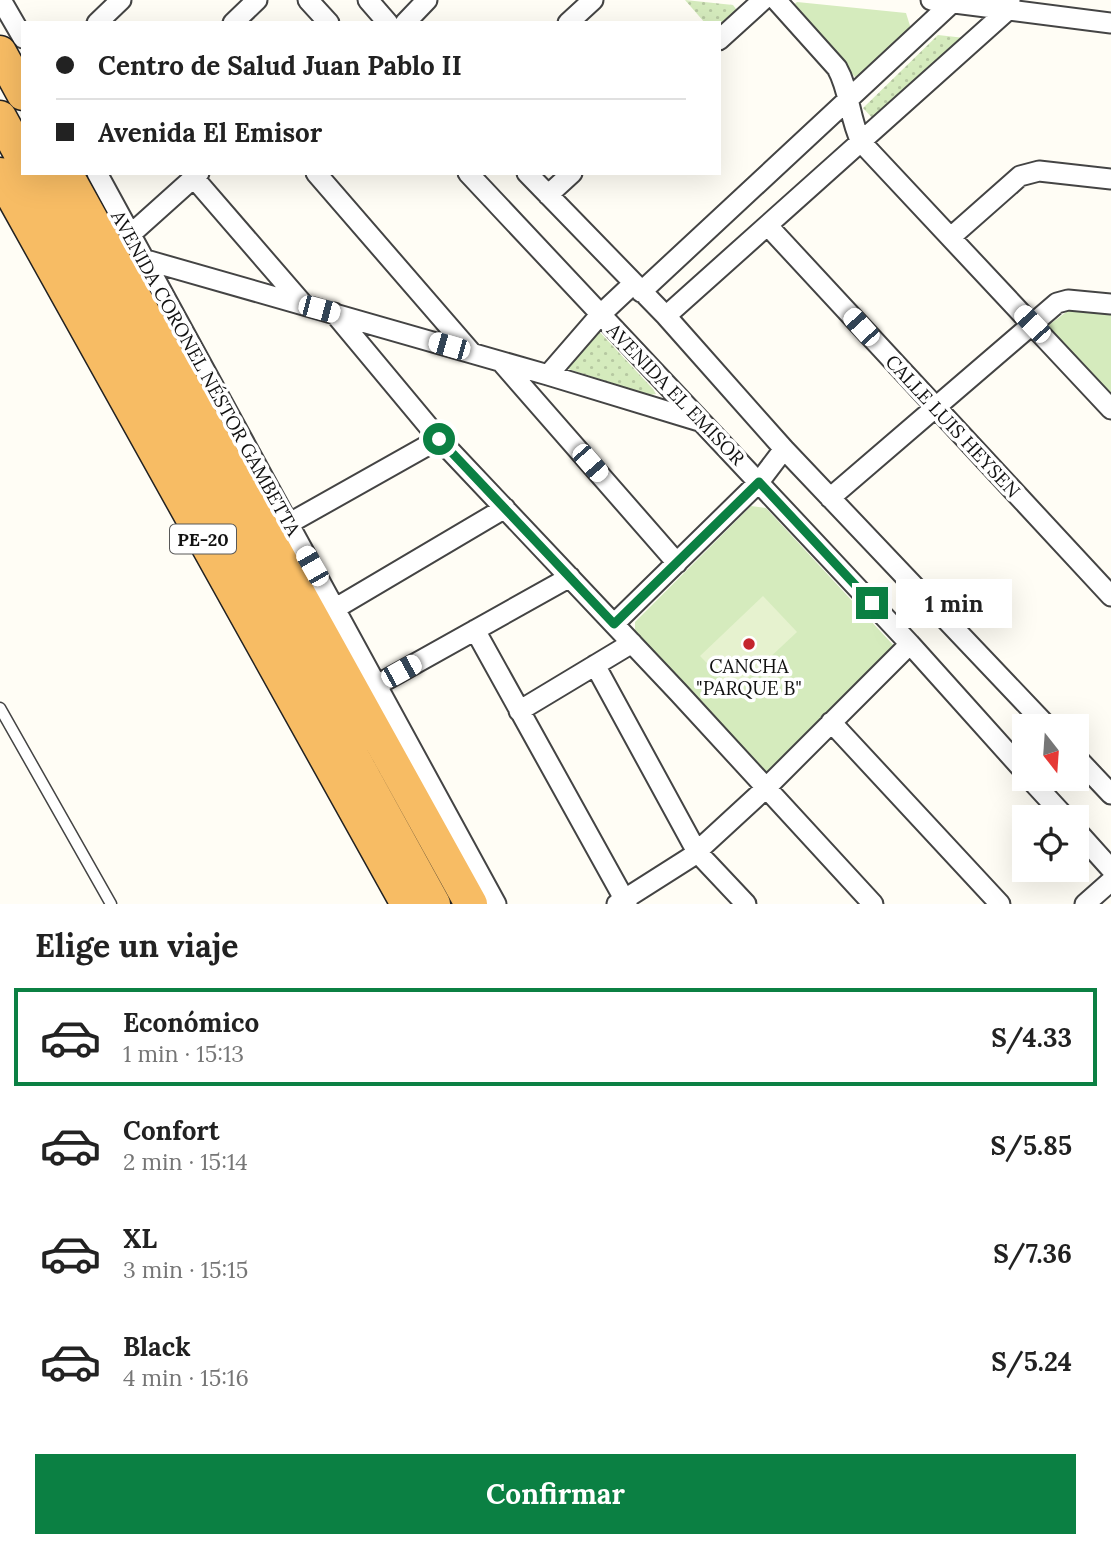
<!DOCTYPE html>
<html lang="es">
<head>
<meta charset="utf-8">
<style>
  body { margin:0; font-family:Lora,serif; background:#f6f6f6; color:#222; height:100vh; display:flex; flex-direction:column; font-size:26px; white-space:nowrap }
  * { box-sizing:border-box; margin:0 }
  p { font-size:23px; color:#767676 }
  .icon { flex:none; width:38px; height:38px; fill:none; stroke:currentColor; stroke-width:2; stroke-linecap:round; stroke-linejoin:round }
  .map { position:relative; height:904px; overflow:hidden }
  .side { display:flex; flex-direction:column; background:#fff; flex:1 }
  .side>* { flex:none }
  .banner { position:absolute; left:21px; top:21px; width:700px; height:154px; border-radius:0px; box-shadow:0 7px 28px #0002; display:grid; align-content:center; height:154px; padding:0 35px; background:#fff }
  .needle { width:46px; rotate:163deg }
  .tools { position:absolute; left:1012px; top:714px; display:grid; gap:14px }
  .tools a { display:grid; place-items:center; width:77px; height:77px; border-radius:0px; background:#fff; box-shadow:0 7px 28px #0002; font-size:35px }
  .end { position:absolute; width:32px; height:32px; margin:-16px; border:9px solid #0b8043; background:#fff; box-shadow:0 0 0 4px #fff }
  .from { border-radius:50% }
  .bubble { position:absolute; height:49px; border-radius:0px; background:#fff; box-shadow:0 7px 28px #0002; font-size:23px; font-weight:700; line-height:49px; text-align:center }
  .car { position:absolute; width:21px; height:42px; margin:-21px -10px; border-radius:9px; box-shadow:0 0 5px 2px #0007; background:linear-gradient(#fff 24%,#345 0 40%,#fff 0 76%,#345 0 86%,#fff 0) }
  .banner b { display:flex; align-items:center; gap:24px; height:66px; font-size:26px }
  .banner b+b { border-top:2px solid #e0e0e0 }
  .banner i { width:18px; height:18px; background:#222 }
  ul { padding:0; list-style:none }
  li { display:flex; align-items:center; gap:21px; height:98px; margin:0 14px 10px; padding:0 21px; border:4px solid transparent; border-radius:0px }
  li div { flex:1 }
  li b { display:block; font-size:26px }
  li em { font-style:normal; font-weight:700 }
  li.on { border-color:#0b8043 }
  li>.icon { width:63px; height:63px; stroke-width:1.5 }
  h2 { padding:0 35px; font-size:32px; line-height:84px }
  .button { display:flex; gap:14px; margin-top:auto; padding:14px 35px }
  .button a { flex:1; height:80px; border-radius:0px; background:#0b8043; color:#fff; font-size:28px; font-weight:700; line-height:80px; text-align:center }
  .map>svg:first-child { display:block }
  .grass { fill:url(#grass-dots) }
  .park { fill:#d5ebbd }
  .pitch { fill:#e6f2cf }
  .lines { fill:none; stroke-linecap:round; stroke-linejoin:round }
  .service-casing { stroke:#444; stroke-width:13 }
  .minor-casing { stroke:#444; stroke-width:23 }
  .trunk-casing { stroke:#222; stroke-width:35 }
  .service { stroke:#fff; stroke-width:10 }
  .minor { stroke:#fff; stroke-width:19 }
  .trunk { stroke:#f7bc64; stroke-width:32 }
  .route { stroke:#0b8043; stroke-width:9 }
  .poi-dot { fill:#c4262e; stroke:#fff; stroke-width:2.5 }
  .labels { text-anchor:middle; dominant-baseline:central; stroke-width:7; stroke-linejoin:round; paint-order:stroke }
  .shield { fill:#fff; stroke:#585858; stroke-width:2 }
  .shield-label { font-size:18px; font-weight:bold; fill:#111 }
  .street-label { font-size:19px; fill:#111; stroke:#fff }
  .poi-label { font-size:19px; fill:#111; stroke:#fff }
</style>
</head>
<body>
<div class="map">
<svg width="1111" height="904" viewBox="0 0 1111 904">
  <defs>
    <pattern id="grass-dots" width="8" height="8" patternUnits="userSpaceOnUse" patternTransform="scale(1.75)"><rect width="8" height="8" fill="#d5ebbd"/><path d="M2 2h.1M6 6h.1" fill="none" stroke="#b6c8a1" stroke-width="1.8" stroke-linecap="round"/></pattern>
  </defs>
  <rect width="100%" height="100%" fill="#fffdf5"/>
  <path class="grass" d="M685,0L733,5L739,13L719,33V23H705Z
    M938,35L965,38L877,123L863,108Z
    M596,328L653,389L656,394L649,395L565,368Z"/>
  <path class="park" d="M797,2L906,13L911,29L860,82L788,10Z
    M1069,310L1111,314V405L1042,330Z
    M751,506L766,508L895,647L769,776L635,632V622Z"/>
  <path class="pitch" d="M763,596L797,632L734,691L700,656Z"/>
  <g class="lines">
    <defs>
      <path id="service" d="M0,708L111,904"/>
      <path id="minor" d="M1,0L23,38
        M308,0L329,23
        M368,0L388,23
        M776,0L837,68C850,91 849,118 861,142L1111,409
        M931,0L1111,23
        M97,23L121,0
        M233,23L257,0
        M405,23L427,0
        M568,23L593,0
        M719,40L763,0
        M97,173L496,904
        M316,173L471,352
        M468,173L910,644L1024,771
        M527,173L666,316L784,449L1047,726
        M194,178L303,304
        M548,195L572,173
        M768,226L1111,596
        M131,234L199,173
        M951,237L1020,176L1039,171L1111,179
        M146,260L548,375L699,421
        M641,292L955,0
        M334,313L439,439L678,692L873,904
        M666,316L1008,10L1010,0
        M503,364L677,563
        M548,375L600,315L633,284
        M830,498L1057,303L1068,300L1111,304
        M288,524L439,439
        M336,608L505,508
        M614,624L759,482L784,449
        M475,630L627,904
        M595,665L697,852L746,904
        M377,685L570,577
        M519,711L632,643
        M831,722L1000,904
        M1076,757L1111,794
        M1030,779L1065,817
        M1076,830L1111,869
        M617,904L691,857L766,788L910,644
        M1085,904L1111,881"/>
      <path id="trunk" d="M0,52L23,94
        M0,117L23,159
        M31,173L434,904
        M66,173L471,904
        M0,174L407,904"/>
    </defs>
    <use href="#service" class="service-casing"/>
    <use href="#minor" class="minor-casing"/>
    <use href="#trunk" class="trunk-casing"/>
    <use href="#service" class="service"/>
    <use href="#minor" class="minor"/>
    <use href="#trunk" class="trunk"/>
  </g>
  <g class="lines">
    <path class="route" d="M439,439L614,624L759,482L872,603"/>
  </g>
  <circle class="poi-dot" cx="749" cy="644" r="7"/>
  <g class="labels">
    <rect class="shield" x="170" y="524.5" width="66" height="29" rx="5"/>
    <g class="shield-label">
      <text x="203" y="539">PE-20</text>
    </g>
    <g class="street-label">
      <text transform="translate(206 373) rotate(61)">AVENIDA CORONEL NÉSTOR GAMBETTA</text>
      <text transform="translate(676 394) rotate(46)">AVENIDA EL EMISOR</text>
      <text transform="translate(953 426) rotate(47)">CALLE LUIS HEYSEN</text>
    </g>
    <g class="poi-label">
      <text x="749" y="666">CANCHA<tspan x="749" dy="22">"PARQUE B"</tspan></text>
    </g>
  </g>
</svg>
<div class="tools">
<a><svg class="needle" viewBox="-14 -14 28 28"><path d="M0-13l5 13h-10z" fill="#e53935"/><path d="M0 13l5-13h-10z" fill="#767676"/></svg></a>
<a><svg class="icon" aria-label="locate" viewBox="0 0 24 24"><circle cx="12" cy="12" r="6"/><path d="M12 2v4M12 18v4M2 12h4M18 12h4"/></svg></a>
</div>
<i class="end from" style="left:439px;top:439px"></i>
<i class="end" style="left:872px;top:603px"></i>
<div class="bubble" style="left:896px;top:579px;width:116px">1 min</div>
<i class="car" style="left:319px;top:309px;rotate:105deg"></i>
<i class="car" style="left:1032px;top:324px;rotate:317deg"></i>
<i class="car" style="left:861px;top:327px;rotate:318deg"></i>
<i class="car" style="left:449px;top:346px;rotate:286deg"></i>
<i class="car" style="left:590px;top:463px;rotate:139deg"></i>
<i class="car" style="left:312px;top:566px;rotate:330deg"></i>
<i class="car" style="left:401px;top:671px;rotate:61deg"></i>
<div class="banner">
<b><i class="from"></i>Centro de Salud Juan Pablo II</b>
<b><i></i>Avenida El Emisor</b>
</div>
</div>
<section class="side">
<h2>Elige un viaje</h2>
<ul>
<li class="on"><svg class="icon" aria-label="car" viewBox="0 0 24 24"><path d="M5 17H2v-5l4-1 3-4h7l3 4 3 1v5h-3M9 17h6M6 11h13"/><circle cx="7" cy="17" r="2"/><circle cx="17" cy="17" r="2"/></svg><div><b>Económico</b><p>1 min · 15:13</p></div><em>S/4.33</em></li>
<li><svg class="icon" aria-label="car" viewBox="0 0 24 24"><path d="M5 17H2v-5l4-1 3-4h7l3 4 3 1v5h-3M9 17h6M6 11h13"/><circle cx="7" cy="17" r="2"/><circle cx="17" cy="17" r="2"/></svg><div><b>Confort</b><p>2 min · 15:14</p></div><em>S/5.85</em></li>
<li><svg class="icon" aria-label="car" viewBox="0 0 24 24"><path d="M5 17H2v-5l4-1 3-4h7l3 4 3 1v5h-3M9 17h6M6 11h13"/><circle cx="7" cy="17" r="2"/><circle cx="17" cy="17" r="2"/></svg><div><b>XL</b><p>3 min · 15:15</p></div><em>S/7.36</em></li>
<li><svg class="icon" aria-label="car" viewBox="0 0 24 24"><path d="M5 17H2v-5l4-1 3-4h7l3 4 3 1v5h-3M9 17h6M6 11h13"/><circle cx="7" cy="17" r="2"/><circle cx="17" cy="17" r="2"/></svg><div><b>Black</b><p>4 min · 15:16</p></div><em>S/5.24</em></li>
</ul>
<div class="button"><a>Confirmar</a></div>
</section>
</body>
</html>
